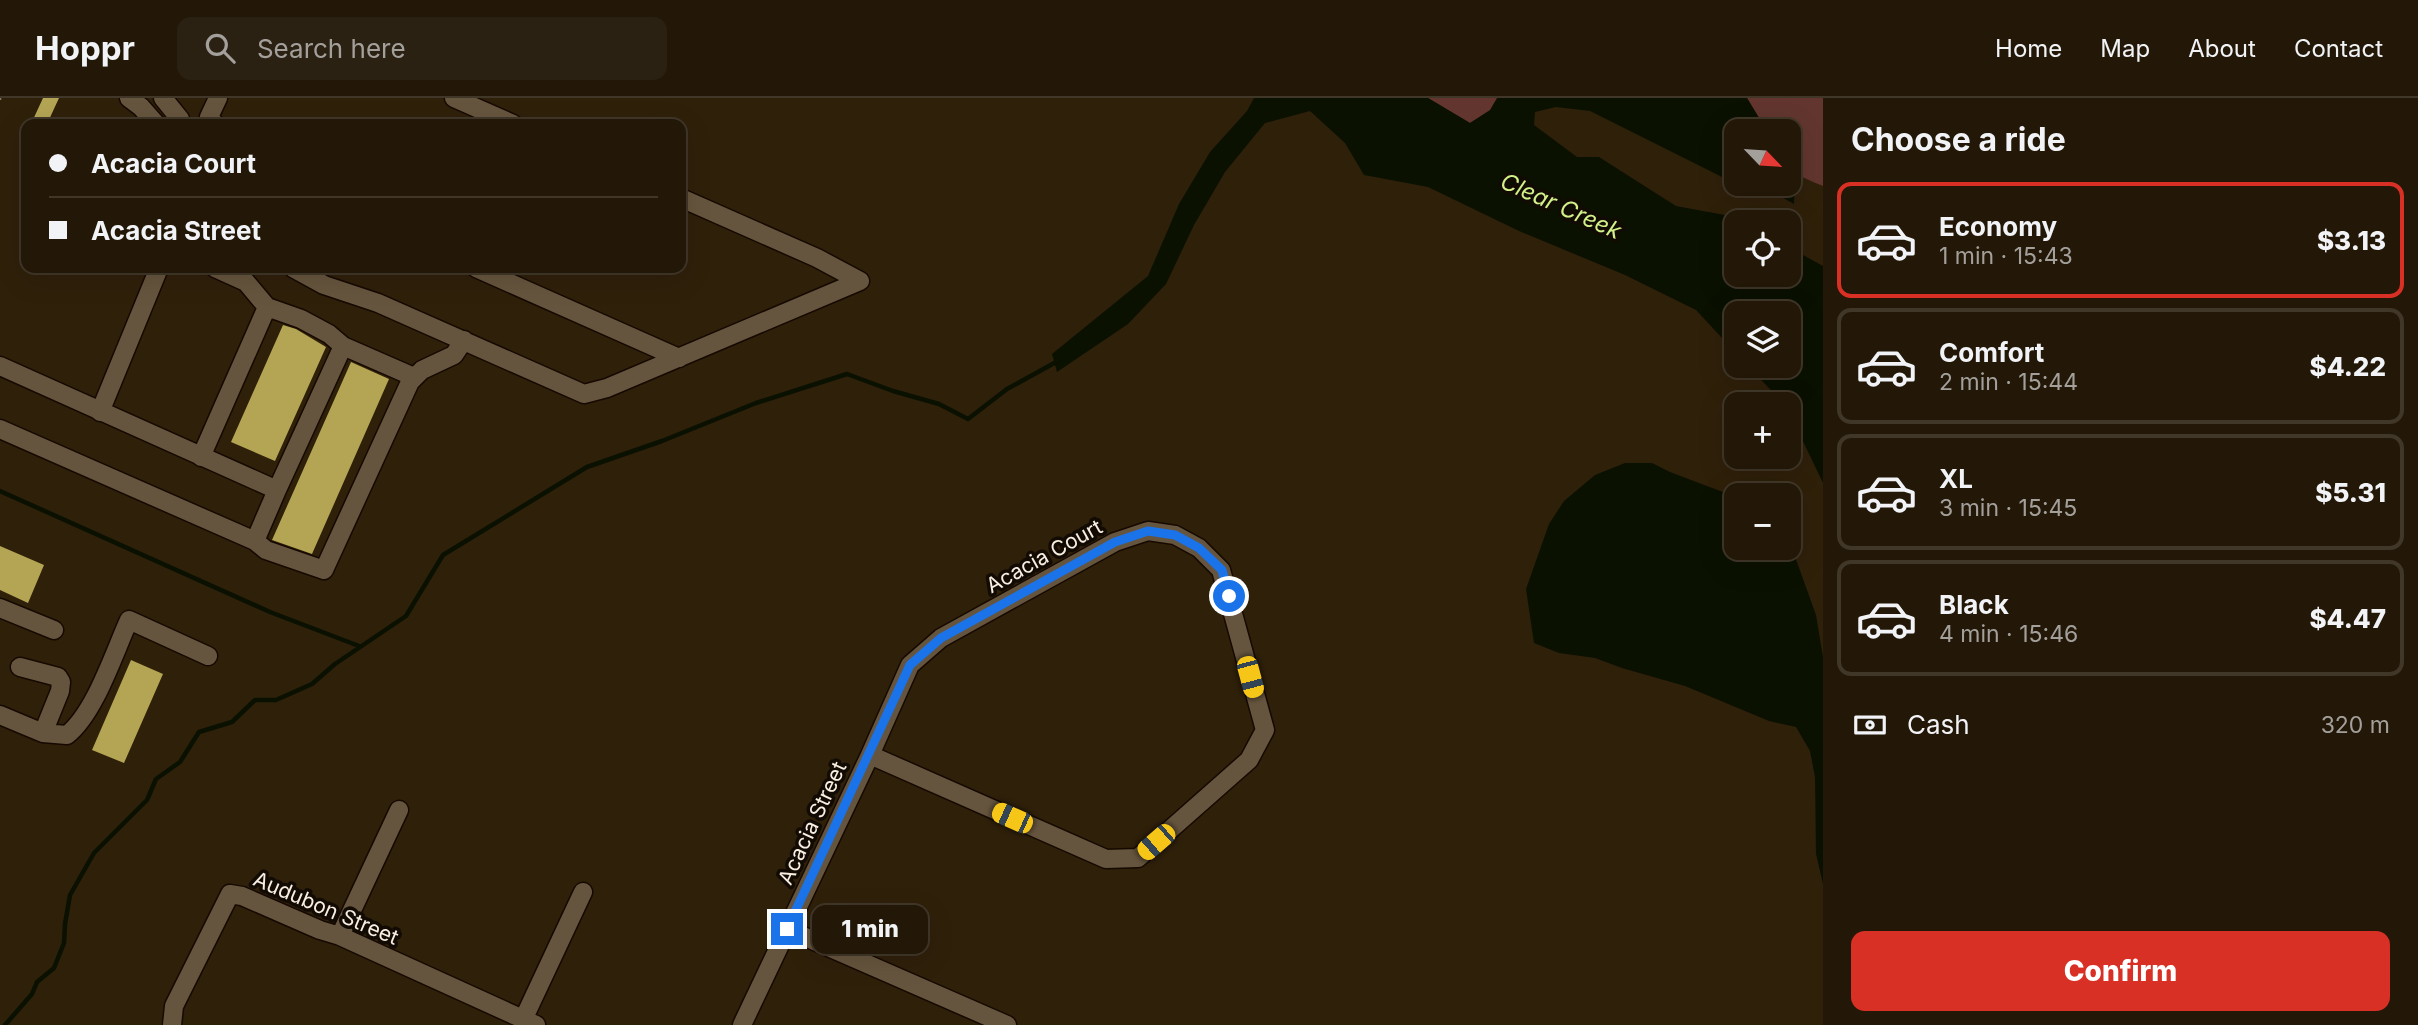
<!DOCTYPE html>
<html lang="en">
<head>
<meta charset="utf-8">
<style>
  body { margin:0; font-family:Inter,sans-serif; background:#2b2112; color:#f1f3f6; height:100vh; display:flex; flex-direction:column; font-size:26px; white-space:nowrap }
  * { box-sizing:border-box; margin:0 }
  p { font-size:23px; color:#a3a09c }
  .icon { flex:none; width:38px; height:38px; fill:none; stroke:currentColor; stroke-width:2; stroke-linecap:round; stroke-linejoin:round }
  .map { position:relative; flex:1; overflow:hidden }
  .drawer { display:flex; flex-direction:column; background:#231808; width:595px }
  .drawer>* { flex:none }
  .banner { position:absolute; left:21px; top:21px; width:665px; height:154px; border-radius:14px; box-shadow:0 7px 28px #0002,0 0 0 2px #403729; display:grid; align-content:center; height:154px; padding:0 28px; background:#231808 }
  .needle { width:46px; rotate:115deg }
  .controls { position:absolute; left:1724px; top:21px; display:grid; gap:14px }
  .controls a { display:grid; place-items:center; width:77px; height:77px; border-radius:14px; background:#231808; box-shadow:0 7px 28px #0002,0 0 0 2px #403729; font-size:35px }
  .end { position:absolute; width:32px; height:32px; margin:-16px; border:9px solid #1a73e8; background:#fff; box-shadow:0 0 0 4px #fff }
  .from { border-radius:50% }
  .bubble { position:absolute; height:49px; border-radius:14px; background:#231808; box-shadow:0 7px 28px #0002,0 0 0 2px #403729; font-size:23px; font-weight:800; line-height:49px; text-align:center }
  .car { position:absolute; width:21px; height:42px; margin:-21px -10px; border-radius:9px; box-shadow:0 0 5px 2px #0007; background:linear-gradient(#f5c518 24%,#345 0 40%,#f5c518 0 76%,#345 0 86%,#f5c518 0) }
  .banner b { display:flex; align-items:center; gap:24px; height:66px; font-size:26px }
  .banner b+b { border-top:2px solid #403729 }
  .banner i { width:18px; height:18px; background:#f1f3f6 }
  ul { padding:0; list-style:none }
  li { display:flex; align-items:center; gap:21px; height:116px; margin:0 14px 10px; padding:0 14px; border:4px solid #403729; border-radius:14px }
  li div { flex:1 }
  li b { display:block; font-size:26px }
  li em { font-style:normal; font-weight:800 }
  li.on { border-color:#d93025 }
  li>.icon { width:63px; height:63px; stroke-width:1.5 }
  h2 { padding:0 28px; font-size:32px; line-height:84px }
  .pay { display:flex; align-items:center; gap:18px; height:77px; padding:0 28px; font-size:26px }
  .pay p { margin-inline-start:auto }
  .cta { display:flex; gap:14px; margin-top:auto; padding:14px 28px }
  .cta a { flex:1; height:80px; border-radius:14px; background:#d93025; color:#fff; font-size:28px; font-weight:800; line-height:80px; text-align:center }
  header { display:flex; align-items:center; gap:42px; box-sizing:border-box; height:98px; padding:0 35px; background:#231808; border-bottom:2px solid #403729 }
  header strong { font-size:33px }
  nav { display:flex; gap:38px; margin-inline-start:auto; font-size:24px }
  .search { width:490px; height:63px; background:#2b2112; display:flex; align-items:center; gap:18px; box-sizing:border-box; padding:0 24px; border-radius:14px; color:#a3a09c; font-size:26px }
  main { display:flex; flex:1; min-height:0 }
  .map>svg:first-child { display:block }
  .green { fill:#62362f }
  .water { fill:#0b1100 }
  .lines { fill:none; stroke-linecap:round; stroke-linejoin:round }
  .stream { stroke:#0b1100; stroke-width:4.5 }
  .building { fill:#b4a554 }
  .minor-casing { stroke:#160900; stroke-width:21 }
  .path { stroke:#867967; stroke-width:2.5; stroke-dasharray:3.5 3.5; stroke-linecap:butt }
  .minor { stroke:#66553e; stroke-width:18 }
  .route { stroke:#1a73e8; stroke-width:9 }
  .labels { text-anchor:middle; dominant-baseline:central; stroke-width:7; stroke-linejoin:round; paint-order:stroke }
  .street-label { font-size:21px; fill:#f8eee1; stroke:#120b04 }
  .water-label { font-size:23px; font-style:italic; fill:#d2f189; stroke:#120b04 }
</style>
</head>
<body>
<header>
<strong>Hoppr</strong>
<div class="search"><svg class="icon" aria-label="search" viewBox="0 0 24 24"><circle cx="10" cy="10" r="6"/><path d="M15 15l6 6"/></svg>Search here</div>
<nav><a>Home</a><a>Map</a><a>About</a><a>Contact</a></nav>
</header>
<main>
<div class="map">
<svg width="1823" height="927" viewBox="0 0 1823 927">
  <rect width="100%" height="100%" fill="#2f200a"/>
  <path class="green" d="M1428,0H1498L1490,13L1470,25Z
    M1747,0H1823V88C1785,72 1789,74 1788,33H1767Z"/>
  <path class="water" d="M1254,0H1428L1470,25L1490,12L1497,0H1747L1767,33H1736V86H1788L1789,67L1795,76L1794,106L1771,93L1738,87L1590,13L1556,9L1535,14L1534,27L1577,59H1599L1676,108L1757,123L1736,124V177H1788L1789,151L1794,152L1823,168V385L1789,314L1788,306H1784L1748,268H1788V215H1736V255L1696,212L1625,177L1519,133L1428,89L1364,77L1345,45L1310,13L1265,25L1225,74L1194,127L1166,186L1128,226L1057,274L1052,256L1148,178L1179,106L1210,54L1247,13Z
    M1625,365H1652L1670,374L1736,399V450H1788L1789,442L1816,517L1823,559V786L1816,756L1815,679L1810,653L1796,629L1769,623L1685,588L1622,570L1595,560L1559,555L1534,545L1526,491L1549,426L1564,403L1595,377Z"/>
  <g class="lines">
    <path class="stream" d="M0,393L270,514L359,548
      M5,927L32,896L37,884L54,870L64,845L65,826L70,797L94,755L147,702L156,681L180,664L199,634L232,624L255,602H276L312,586L335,566L406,518L443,457L587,369L662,343L756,305L847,276L893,293L939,306L968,321L1007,291L1058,263"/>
  </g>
  <path class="building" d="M43,0H59L47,26H31Z
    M283,227L296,231L326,249L275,363L231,344Z
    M351,264L389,281L312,456L272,442Z
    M0,448L44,467L28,505L0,492Z
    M131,562L163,576L124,665L92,652Z"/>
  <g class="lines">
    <defs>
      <path id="minor" d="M129,0L141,9L156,26
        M163,0L180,21L181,26
        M454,0L513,26
        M215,26L209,19L218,0
        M215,170L246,184L267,209
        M293,170L324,187L378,205L584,296L607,290L860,183L817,160L681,100
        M476,170L679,260
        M0,268L277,392L255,443L266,452L324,472L410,284L422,272L454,257L464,242
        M100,314L159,170
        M0,331L255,443
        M201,359L267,209L301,221L329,236L343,248L414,279
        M277,392L343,248
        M1148,433L1175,437L1199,450L1221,472L1265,632L1249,662L1138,760L1106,761L870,657L910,567L941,540L1115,444Z
        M0,510L54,532
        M20,569L58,579L61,584L60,593L43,635
        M0,617L43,635L67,637C95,615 114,555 129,522L208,558
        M787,831L1007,927
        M340,838L399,712
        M523,922L583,794
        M172,927L174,908L230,796L242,798L320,832L340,838L536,927
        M742,927L870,657"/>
    </defs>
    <use href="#minor" class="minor-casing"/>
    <path class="path" d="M0,2V0"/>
    <use href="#minor" class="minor"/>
  </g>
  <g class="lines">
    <path class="route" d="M787,831L910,567L941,540L1115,444L1148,433L1175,437L1199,450L1222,472L1229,498"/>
  </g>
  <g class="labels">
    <g class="street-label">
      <text transform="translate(1044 458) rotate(-29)">Acacia Court</text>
      <text transform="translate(812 725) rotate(-65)">Acacia Street</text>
      <text transform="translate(326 810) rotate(23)">Audubon Street</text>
    </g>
    <g class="water-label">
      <text transform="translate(1561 108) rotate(24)">Clear Creek</text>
    </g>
  </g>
</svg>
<div class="controls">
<a><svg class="needle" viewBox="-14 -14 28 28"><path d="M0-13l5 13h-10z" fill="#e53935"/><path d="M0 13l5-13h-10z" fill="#a3a09c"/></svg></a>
<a><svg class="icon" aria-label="locate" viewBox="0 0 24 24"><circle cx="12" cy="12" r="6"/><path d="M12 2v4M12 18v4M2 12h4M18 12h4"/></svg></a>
<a><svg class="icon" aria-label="layers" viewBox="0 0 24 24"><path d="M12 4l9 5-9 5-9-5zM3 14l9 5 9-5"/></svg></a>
<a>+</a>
<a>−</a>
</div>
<i class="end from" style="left:1229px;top:498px"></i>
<i class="end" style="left:787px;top:831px"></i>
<div class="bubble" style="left:812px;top:807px;width:116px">1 min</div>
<i class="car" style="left:1250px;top:579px;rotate:165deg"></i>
<i class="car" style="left:1012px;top:720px;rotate:294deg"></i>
<i class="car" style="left:1156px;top:744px;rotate:229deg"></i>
<div class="banner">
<b><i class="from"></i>Acacia Court</b>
<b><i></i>Acacia Street</b>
</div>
</div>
<section class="drawer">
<h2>Choose a ride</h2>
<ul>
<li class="on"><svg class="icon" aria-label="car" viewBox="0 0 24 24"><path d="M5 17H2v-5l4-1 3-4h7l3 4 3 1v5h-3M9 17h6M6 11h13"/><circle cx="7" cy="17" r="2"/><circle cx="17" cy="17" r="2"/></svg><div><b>Economy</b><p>1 min · 15:43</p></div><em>$3.13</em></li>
<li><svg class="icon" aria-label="car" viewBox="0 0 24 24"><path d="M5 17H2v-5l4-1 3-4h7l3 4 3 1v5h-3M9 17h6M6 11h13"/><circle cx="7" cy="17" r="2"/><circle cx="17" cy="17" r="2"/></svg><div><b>Comfort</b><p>2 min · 15:44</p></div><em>$4.22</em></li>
<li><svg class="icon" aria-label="car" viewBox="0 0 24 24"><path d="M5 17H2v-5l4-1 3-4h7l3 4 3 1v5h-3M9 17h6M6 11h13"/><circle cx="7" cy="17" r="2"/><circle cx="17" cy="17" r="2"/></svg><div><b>XL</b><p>3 min · 15:45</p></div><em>$5.31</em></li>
<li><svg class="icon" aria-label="car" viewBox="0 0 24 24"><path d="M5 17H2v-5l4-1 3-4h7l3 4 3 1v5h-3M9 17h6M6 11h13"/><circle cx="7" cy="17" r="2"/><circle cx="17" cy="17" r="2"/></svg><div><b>Black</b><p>4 min · 15:46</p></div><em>$4.47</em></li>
</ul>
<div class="pay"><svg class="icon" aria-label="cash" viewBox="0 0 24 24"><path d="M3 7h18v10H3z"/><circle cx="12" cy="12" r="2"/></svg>Cash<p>320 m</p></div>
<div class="cta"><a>Confirm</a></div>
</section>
</main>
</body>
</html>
